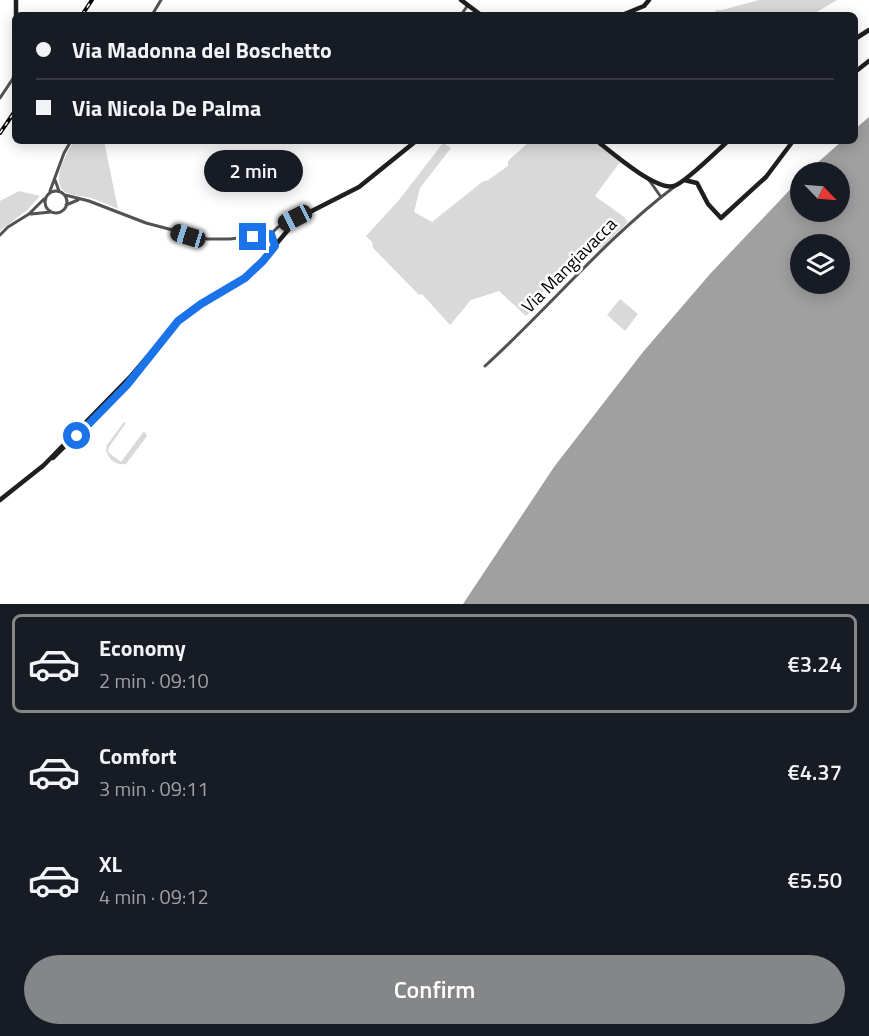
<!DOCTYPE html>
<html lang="en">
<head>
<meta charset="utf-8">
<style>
  body { margin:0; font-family:"Titillium Web",sans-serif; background:#20242c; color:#f1f3f6; height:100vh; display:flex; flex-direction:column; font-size:22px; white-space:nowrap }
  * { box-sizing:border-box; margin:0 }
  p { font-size:20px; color:#9ea1a6 }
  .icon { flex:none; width:33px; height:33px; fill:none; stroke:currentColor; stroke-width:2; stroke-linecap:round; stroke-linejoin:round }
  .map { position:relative; height:604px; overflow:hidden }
  .panel { display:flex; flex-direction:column; background:#171b24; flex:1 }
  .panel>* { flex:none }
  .guide { position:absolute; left:12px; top:12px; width:846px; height:132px; border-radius:9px; box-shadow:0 3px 15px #0003; display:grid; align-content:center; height:132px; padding:0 24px; background:#171b24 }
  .needle { width:39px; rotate:115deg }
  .controls { position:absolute; left:790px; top:162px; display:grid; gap:12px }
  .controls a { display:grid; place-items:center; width:60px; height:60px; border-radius:50%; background:#171b24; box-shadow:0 3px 15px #0003; font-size:30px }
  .end { position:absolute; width:27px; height:27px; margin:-14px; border:8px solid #1a73e8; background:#fff; box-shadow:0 0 0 3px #fff }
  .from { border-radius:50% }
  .bubble { position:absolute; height:42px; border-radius:21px; background:#171b24; box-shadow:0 3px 15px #0003; font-size:20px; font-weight:600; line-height:42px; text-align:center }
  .car { position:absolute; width:18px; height:36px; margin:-18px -9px; border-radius:8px; box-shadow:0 0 4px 2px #0007; background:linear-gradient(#222 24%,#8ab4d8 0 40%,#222 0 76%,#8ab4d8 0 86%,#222 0) }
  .guide b { display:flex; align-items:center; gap:21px; height:57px; font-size:22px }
  .guide b+b { border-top:2px solid #363941 }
  .guide i { width:15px; height:15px; background:#f1f3f6 }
  ul { padding:10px 0 0; list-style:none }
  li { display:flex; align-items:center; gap:18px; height:99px; margin:0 12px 9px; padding:0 12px; border:3px solid transparent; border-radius:9px }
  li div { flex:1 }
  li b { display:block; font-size:22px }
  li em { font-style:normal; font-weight:600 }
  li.on { border-color:#858687 }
  li>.icon { width:54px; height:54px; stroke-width:1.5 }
  .button { display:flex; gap:12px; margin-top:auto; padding:12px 24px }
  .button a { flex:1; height:69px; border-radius:36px; background:#858687; color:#fff; font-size:24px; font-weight:600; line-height:69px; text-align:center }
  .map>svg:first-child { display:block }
  .green { fill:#d9d9d9 }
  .water { fill:#a0a0a0; fill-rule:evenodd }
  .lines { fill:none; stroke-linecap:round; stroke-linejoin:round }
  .street { stroke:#525252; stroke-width:3 }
  .secondary { stroke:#1f1f1f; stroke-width:4.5 }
  .rail-casing { stroke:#000; stroke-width:4 }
  .rail { stroke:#fff; stroke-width:1.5; stroke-dasharray:4.5; stroke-linecap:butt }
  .route { stroke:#1a73e8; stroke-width:8 }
  .labels { text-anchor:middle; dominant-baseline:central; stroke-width:5; stroke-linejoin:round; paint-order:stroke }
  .street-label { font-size:18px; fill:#000; stroke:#fff }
</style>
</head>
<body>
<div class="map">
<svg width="869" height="604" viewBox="0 0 869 604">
  <rect width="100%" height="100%" fill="#fff"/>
  <path class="green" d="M759,0H837L812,15H714L716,10H722Z
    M74,141H104L118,209C109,205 100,201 91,198C83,196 74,196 67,193C48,184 67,153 74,141Z
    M530,141H593L620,162L595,196L624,217L628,222L600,249L592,244L536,299L534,308L526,316L499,291L471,300L450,325L422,294L419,295L373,248L372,242L366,236L399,200L443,143L451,148L420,188L414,212L432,222L482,182L488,180L508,166V161Z
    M19,191L40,196L27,210L0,231V201Z
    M620,299L638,314L625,331L607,315Z
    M124,422L126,423L109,447L108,452L121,462L144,431L147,436L126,464C116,466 108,459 106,450L107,445Z"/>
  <path class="water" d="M869,117V604H463L554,467L643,352L710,274L801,178V212H840V172H807L842,141H855V129ZM801,244H840V284H801Z"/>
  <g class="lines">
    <path class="street" d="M152,15L161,0
      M461,15L468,5
      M0,98L14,77
      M55,180L59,191
      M649,180L661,197
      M45 202a11 11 0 1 1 22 0a11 11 0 1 1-22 0Z
      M50,191L64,153L71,141
      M65,195L89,201L146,223L207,239H230L271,234L278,227L298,218
      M66,205L78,200
      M31,214L51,212
      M271,234L275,246
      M0,235L8,227L29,214L44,199
      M485,366C549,308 604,240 674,187"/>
    <path class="secondary" d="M461,0L481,15
      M16,15V0
      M622,15L644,6L649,0
      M855,39L869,30
      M855,72L869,61
      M14,77L15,75
      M597,141C611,152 656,191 674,186C685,183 717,151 728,141
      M684,180L697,183L708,204L721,218L766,177L793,141
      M53,458L132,379
      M42,467L131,376L178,321L201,304L239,283L253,272L298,218L359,187L416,141
      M0,500L44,465"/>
    <defs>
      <path id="rail" d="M82,15L92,0
        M0,133L15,111"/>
    </defs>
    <use href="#rail" class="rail-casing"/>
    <use href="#rail" class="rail"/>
  </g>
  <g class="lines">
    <path class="route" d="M77,436L127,385L178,321L201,304L245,278L263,261L275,246L271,234L253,237"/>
  </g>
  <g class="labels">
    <g class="street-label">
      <text transform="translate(569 265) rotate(-45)">Via Mangiavacca</text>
    </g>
  </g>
</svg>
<div class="controls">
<a><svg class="needle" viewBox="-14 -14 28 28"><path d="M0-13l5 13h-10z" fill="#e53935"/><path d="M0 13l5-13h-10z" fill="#9ea1a6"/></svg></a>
<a><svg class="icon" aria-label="layers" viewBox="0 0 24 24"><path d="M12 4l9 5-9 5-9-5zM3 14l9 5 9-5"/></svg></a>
</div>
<i class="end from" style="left:77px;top:436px"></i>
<i class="end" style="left:253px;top:237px"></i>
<div class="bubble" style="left:204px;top:150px;width:99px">2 min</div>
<i class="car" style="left:295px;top:218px;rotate:243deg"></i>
<i class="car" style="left:188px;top:236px;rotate:287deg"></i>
<div class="guide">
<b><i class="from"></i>Via Madonna del Boschetto</b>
<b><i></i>Via Nicola De Palma</b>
</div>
</div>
<section class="panel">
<ul>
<li class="on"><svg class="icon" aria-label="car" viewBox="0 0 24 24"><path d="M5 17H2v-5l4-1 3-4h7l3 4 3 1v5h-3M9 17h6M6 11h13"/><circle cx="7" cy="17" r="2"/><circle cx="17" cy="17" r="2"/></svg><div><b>Economy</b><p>2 min · 09:10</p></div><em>€3.24</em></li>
<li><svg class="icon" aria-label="car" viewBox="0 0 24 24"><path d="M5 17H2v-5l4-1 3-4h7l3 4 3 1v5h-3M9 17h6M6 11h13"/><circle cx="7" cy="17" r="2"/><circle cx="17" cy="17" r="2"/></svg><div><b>Comfort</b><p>3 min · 09:11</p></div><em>€4.37</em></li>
<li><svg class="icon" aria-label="car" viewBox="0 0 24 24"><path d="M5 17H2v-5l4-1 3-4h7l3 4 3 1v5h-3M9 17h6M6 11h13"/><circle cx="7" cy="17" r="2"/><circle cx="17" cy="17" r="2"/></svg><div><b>XL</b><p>4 min · 09:12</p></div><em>€5.50</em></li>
</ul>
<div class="button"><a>Confirm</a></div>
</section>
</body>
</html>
